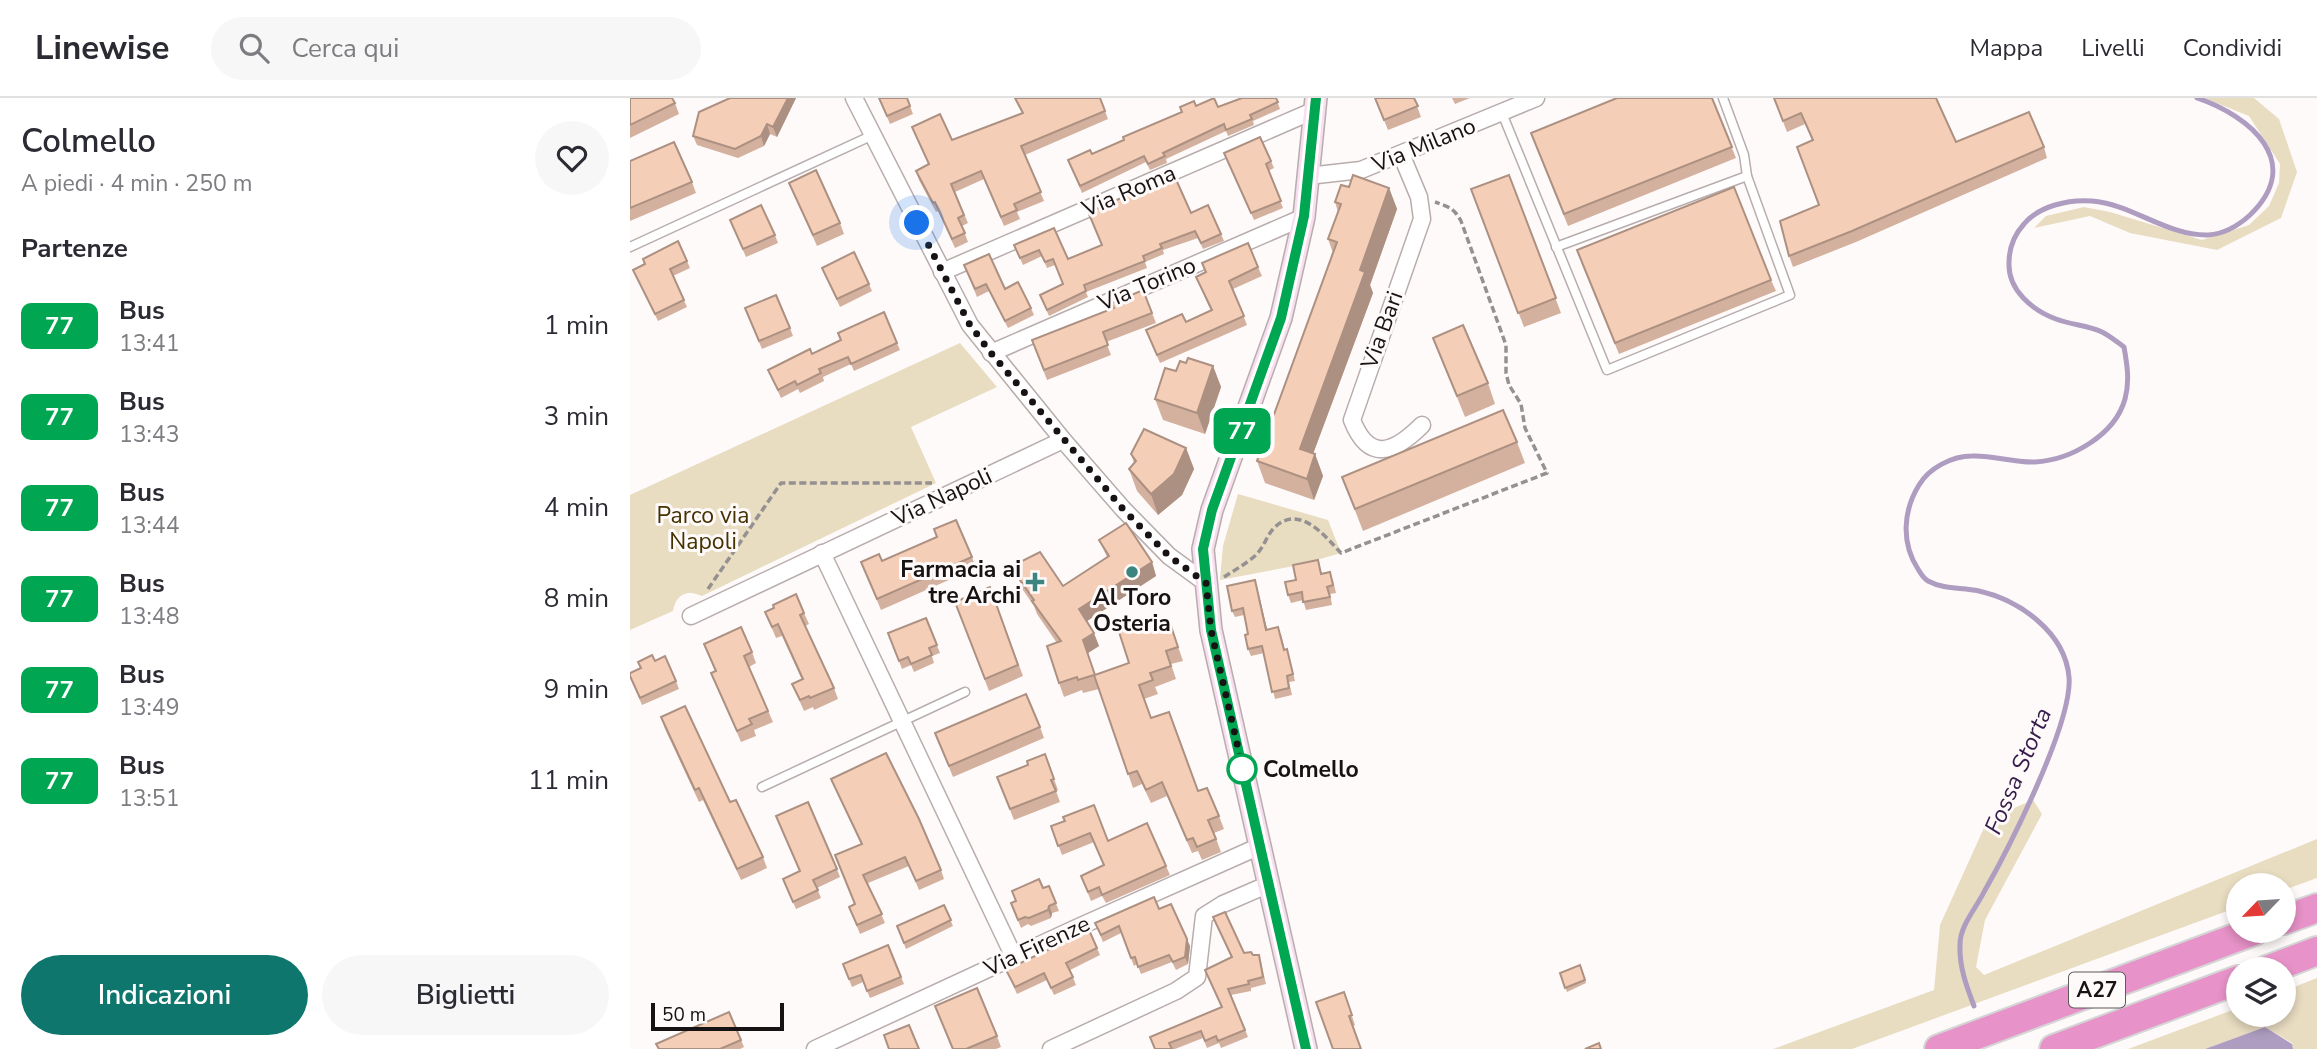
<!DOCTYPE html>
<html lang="it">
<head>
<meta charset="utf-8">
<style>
  :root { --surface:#fff; --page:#f7f7f7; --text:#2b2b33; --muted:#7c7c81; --line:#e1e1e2; --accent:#0f766e }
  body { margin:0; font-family:"Nunito Sans",sans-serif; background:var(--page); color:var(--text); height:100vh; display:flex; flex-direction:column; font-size:26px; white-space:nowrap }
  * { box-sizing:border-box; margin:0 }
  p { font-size:23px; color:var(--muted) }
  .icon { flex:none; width:38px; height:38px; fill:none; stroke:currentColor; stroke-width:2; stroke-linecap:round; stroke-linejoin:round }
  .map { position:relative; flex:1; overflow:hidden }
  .side { display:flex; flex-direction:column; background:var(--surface); width:630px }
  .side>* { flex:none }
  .badge { padding:0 14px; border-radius:10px; font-size:24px; line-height:46px }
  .needle { width:46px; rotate:245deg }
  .tools { position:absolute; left:1596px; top:775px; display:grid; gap:14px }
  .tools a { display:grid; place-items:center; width:70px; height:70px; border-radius:50%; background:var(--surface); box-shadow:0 4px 10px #0003; font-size:35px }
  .scale { position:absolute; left:21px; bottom:18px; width:133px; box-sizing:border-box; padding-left:7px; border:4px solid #171314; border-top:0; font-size:19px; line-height:24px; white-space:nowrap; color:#171314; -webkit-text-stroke:5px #fffafa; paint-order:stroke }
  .you { position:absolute; width:35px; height:35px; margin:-18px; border:5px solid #fff; border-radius:50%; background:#1a73e8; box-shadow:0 0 0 10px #1a73e833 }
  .map>.badge { position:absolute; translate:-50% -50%; box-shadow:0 0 0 4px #fff }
  h2 { padding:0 21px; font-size:26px; line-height:63px }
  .round { display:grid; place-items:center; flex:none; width:74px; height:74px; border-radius:37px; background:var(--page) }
  .summary { display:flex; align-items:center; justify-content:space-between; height:119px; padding:0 21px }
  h1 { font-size:33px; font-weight:600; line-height:52px }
  .primary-button { display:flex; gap:14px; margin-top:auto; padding:14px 21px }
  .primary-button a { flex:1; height:80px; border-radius:42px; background:var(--accent); color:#fff; font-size:28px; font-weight:600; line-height:80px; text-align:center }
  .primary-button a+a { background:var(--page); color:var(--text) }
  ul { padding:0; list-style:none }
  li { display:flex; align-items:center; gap:21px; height:91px; padding:0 21px }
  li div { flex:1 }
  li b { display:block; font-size:26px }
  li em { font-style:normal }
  li .badge { min-width:77px; font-weight:700; text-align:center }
  header { display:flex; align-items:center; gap:42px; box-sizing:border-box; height:98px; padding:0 35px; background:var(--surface); border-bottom:2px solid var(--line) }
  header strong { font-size:33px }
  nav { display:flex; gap:38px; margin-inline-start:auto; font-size:24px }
  .search { width:490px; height:63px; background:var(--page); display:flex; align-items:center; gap:18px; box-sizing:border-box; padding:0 24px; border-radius:38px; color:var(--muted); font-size:26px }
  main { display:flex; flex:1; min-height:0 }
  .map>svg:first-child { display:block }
</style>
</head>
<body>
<header>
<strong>Linewise</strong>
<div class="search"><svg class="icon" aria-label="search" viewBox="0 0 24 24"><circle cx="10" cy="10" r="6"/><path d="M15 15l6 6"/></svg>Cerca qui</div>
<nav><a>Mappa</a><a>Livelli</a><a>Condividi</a></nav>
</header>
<main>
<section class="side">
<div class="summary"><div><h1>Colmello</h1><p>A piedi · 4 min · 250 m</p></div><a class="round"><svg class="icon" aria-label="heart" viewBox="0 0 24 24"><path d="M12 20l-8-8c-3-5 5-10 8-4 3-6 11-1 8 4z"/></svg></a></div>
<h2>Partenze</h2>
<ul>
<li><span class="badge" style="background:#00a651;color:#fff">77</span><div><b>Bus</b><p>13:41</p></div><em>1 min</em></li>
<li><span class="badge" style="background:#00a651;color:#fff">77</span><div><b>Bus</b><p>13:43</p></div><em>3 min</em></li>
<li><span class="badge" style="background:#00a651;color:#fff">77</span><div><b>Bus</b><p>13:44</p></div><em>4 min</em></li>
<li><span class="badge" style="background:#00a651;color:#fff">77</span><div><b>Bus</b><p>13:48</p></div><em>8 min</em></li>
<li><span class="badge" style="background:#00a651;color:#fff">77</span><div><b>Bus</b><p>13:49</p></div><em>9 min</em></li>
<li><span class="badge" style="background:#00a651;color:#fff">77</span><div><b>Bus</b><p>13:51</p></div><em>11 min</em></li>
</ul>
<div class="primary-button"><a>Indicazioni</a><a>Biglietti</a></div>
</section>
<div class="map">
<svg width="1687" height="951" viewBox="0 0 1687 951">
  <rect width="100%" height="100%" fill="#fffafa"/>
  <g fill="#e8dcc1">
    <polygon points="1574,0 1624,0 1649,21 1667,74 1651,120 1587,152 1500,135 1460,118 1404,130 1416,118 1454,109 1480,114 1572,142 1619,127 1639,108 1649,85 1650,66 1619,18"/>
    <path d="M330,245L367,289L281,329L306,385L72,498C57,491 46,496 43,513L0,532V397Z"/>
    <polygon points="608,396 698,422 711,455 669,467 590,482 593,448"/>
    <polygon points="1403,702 1412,716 1355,822 1346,869 1354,877 1687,741 1687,780 1654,792 1654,788 1608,788 1608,809 1222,951 1143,951 1304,892 1310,827 1358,721"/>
    <polygon points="1687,880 1687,951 1663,951 1662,945 1635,929 1575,951 1498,951 1608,910 1608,917 1654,917 1654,893"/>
  </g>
  <polygon fill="#ae9dc0" points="1635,929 1662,946 1663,951 1575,951"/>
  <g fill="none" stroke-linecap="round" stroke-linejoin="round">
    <path stroke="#ae9dc0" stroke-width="5" d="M1344,908C1336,887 1329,868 1330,846C1330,828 1346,810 1354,794C1378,752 1443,624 1439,579C1435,534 1389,502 1349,493C1331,489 1315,492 1298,483C1293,480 1291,476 1288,471C1271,445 1273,413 1289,387C1299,370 1322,358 1342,358C1363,357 1384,365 1405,364C1441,362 1485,337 1495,301C1500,283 1497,266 1494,249C1487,244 1480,238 1472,234C1458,227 1441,227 1426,221C1402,212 1378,192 1379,165C1379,150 1384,137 1394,126C1409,108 1439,101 1462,103C1502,106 1537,138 1578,137C1594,136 1609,127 1620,117C1675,64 1620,18 1567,0"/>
    <defs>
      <g id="service">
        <polyline points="872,15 977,272 1160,197 1117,78 1114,57 1093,0"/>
        <polyline points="0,149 243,37"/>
        <polyline points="926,149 1117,78"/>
        <polyline points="132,689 335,594"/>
      </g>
      <g id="minor">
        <polyline points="224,0 340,227 433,342 493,411 539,458 576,485"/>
        <path d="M771,56L789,99L792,121L722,322C739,365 764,355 792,327"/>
        <polyline points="678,78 731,72 906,0"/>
        <polyline points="312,174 685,12"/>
        <polyline points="361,255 674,119"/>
        <polyline points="192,455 384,859"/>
        <polyline points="61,518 433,342"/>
        <polyline points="185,951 444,831 630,748"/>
        <polyline points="421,951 546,893 567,879 574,818 593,806 639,786"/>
      </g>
      <polyline id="secondary" points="676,951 581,532 573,451 582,412 651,220 674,119 686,0"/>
      <g id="motorway">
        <polyline points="1654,822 1687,810"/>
        <polyline points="1637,872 1687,853"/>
        <polyline points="1309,951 1624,833"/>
        <polyline points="1424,951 1608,882"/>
      </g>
    </defs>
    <use href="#service" stroke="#b8adad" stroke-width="11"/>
    <use href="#minor" stroke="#b8adad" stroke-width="19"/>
    <use href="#secondary" stroke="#b8adad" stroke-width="24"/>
    <use href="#motorway" stroke="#d5d5d5" stroke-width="32"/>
    <g stroke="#959091" stroke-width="3.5" stroke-dasharray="7 3.5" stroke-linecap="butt">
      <path d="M594,479C605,472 617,465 626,457C634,449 637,437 644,430C669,405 695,438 711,455L917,375L895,330L891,306L879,287L876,275V247L831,123C824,110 819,109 805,104"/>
      <polyline points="78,491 151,385 302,385"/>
    </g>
    <use href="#service" stroke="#fff" stroke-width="8"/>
    <use href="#minor" stroke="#fff" stroke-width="16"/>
    <use href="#secondary" stroke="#f8deee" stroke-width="21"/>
    <use href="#motorway" stroke="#e792c8" stroke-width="28"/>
  </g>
  <g fill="#d3b19e">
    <polygon points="0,0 45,5 49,16 0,40"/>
    <polygon points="100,0 166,0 147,39 140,36 134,48 108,60 67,47 63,38"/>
    <polygon points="249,0 277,0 283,16 260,26"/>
    <polygon points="384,0 470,0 478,21 395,57 414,103 387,114 390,121 374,128 354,81 325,94 338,125 332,128 338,144 325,150 308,113 306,114 289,82 286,73 299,66 282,29 322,42 392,15"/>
    <polygon points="646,0 650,11 623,23 624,27 598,38 596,33 536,61 537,65 520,72 516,64 452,95 438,62 462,56 566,8 588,9"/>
    <polygon points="745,0 784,0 791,19 758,32"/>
    <polygon points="822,0 840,0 825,6"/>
    <polygon points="1082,0 1106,60 938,128 901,35"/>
    <polygon points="1144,0 1326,44 1414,49 1417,60 1226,144 1163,169 1159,158 1189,107 1182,42 1175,26 1157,34"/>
    <polygon points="597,62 641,63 644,70 638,73 653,110 624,122"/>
    <polygon points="0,63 62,84 66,95 0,123"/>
    <polygon points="879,77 931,215 894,229 841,91"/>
    <polygon points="159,85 210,125 214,136 187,148"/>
    <polygon points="719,89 759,90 767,111 740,187 743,195 683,356 685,356 693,378 684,402 635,385 627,363 703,155 698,141 708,114 705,104"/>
    <polygon points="561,115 591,136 594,143 573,151 568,140 533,152 534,156 515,164 517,170 456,194 458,199 419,218 410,197 433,186 425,167 417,170 412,158 393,167 384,147 424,130 438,161"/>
    <polygon points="100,122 145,137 148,145 116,159"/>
    <polygon points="13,161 57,163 60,170 43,178 57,209 28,223 3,172 14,166"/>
    <polygon points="951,164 1141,182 1146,193 989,256"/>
    <polygon points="334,167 375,191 401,210 404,217 378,230 359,193 347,199"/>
    <polygon points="628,169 632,178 603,191 617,227 530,265 516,232 556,224 581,213 566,179"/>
    <polygon points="192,170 239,186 242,193 210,209"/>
    <polygon points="513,192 526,225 476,244 481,257 417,282 402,242 484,210"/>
    <polygon points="118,218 160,230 163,238 132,251"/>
    <polygon points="803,240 858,285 865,306 835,319"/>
    <polygon points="267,245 270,252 224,273 221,266 193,279 194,283 170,295 168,291 151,300 138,272 182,256"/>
    <polygon points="556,265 583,268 591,289 575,336 533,322 525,301 546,273"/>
    <polygon points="887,344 895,365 733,433 712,379"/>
    <polygon points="556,350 564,371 552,397 528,417 507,393 499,371 504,365 501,356"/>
    <polygon points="469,442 522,464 526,478 457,523 469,548 458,555 465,577 499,565 525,530 540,525 553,563 541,566 546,581 525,589 528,596 514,601 521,620 568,693 589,718 594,731 584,735 591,754 572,762 568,753 562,755 537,698 521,705 512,686 503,690 469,591 453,595 452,592 434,599 429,585 427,545 407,516 404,508 393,492 388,479 433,488 477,459"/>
    <polygon points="342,459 346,470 251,512 231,464"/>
    <polygon points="688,462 692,476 703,482 706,495 700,496 702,507 676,512 673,502 661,505 658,497 666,482"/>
    <polygon points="360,489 393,578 359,593 325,504"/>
    <polygon points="627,489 637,532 651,536 655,552 659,558 665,583 659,584 662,597 645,601 634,555 621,558 618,551 618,536 614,517 605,519 602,513"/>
    <polygon points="135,514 174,515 179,526 175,528 204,590 208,601 184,612 183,609 174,613 162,586 172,582 152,538 146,540"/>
    <polygon points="296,520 310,555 302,558 304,565 284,574 281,567 272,571 258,535"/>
    <polygon points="74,546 122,554 126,565 119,569 143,624 124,632 126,638 111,644 86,586 81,575 85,573"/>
    <polygon points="25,563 46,583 49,591 12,607 0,579 11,570 8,564"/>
    <polygon points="31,619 133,759 137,770 111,782 73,702 69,704 35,631"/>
    <polygon points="410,629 414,640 323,679 305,635"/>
    <polygon points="415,656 428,692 426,693 430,704 384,722 367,679 398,667"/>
    <polygon points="201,681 311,772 314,781 289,792 279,768 238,785 255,825 230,836 219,809 225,806 205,757 231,746"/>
    <polygon points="435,723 536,768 540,777 476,805 472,798 461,803 451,778 474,768 464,744 432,757 421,728"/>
    <polygon points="207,771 210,779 187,790 191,800 166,811 153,781"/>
    <polygon points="419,788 429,813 422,815 421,820 401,828 398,826 391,830 381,805"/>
    <polygon points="314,807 323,828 276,851 267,828"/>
    <polygon points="529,811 560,848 558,866 546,872 542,864 511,876 507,866 504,868 491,835 473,844 465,825"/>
    <polygon points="583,819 614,855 623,857 631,864 636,886 621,890 621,893 601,897 618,939 591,950 589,945 577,950 573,940 545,951 524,951 592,910 575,872 601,859"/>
    <polygon points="258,847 274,886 240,900 233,884 222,889 213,866"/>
    <polygon points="467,850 470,857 440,872 446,887 424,897 417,882 387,896 376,872"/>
    <polygon points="950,867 956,885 937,894 930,875"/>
    <polygon points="714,894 725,927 723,928 703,951"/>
    <polygon points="305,908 367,938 371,949 366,951 322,951"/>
    <polygon points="111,942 114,949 110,951 28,951"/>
  </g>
  <g fill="#ac9081">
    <polygon points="158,0 166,0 147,39 143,29"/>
    <polygon points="137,26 140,36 134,48 131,38"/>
    <polygon points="759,90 767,111 740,187 743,195 677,372 670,351 730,172"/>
    <polygon points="583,268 591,289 575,336 567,315"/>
    <polygon points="556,350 564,371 552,397 528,417 521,396"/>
    <polygon points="685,356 693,378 684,402 677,381"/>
    <polygon points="522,464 526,478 454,525 449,511"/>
    <polygon points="625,482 627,489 639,539 636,532"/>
    <polygon points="464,535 469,548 458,555 453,542"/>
    <polygon points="419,808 422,815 421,820 418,812"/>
    <polygon points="557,841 560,848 558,866 555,859"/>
  </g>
  <g fill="#f5ceb8" stroke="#ac9081" stroke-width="2">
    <polygon points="0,0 42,0 45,5 0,27"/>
    <polygon points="100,0 158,0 143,29 137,26 131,38 105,51 63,38 69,14"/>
    <polygon points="249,0 277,0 280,8 257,18"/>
    <polygon points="385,0 470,0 475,13 391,48 411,94 384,106 387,112 371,119 351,73 321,86 334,117 328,120 335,135 322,141 305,104 303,105 286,73 299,66 282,29 310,16 322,42 393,15"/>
    <polygon points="584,0 588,9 612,0 646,0 648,4 620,17 622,21 596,32 594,26 533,55 535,58 518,66 514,58 450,88 438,62 460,52 462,56 494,42 493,39 552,14 550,9 564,3 566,8"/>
    <polygon points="745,0 784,0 788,8 754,22"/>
    <polygon points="987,0 1082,0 1102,49 934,116 901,35"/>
    <polygon points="1144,0 1306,0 1326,44 1399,14 1414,49 1222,133 1159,158 1150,123 1189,107 1167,49 1183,42 1171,15 1153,23"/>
    <polygon points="630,39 641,63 636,66 651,103 621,115 594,55"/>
    <polygon points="44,44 62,84 0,110 0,63"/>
    <polygon points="186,72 210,125 183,137 159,85"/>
    <polygon points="544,77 561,115 578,107 591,136 571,145 565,133 530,146 532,150 513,158 515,163 454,187 456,193 417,212 410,197 433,186 423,161 415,164 409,152 390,160 384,147 424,130 438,161 472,147 459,116 461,113"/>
    <polygon points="723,77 759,90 730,172 735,174 670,351 685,356 677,381 627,363 707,144 698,141 711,106 705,104 711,87 719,89"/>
    <polygon points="879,77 926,200 888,215 841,91"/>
    <polygon points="1104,89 1141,182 985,245 947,152"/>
    <polygon points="131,107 145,137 113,151 100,122"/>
    <polygon points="48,143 57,163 40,171 54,202 25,216 3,172 15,166 13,161"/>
    <polygon points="618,145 628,169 599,183 614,218 527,257 516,232 552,216 556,224 582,212 566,179 576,174 572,165"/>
    <polygon points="224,154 239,186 207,201 192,170"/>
    <polygon points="359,156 375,191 388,184 401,210 375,223 356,186 345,191 334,167"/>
    <polygon points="513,192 522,215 473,234 478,247 414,272 402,242 484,210 482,205"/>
    <polygon points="146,197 160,230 129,243 115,210"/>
    <polygon points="254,214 267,245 221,266 218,259 189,271 191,275 167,287 165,283 148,292 138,272 180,251 182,256 211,242 208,235"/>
    <polygon points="833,227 858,285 827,298 803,240"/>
    <polygon points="558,260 583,268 567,315 525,301 535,270 546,273 550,263 556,265"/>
    <polygon points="873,312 887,344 725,411 712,379"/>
    <polygon points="514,331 556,350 544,376 521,396 499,371 506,363 501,356"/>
    <polygon points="326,422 342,459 247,501 231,464 249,456 252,463 307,439 304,431"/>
    <polygon points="496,425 522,464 449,511 464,535 453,542 465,577 499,565 489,534 522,523 525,530 540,525 548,549 536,553 541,568 520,575 523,582 509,587 521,620 539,614 568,693 577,690 589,718 578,722 586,741 567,749 563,740 557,742 532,684 516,692 507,673 498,676 464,577 448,582 447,579 429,585 417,548 431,543 402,503 404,502 388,479 390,478 386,466 410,454 433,488 479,458 469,442"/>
    <polygon points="688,462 691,476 700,474 703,487 697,489 700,499 673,504 672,494 658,497 655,484 666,482 663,467"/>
    <polygon points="625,482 636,532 648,529 654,552 657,551 663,576 657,578 659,590 642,594 632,548 618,551 615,537 618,536 613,510 602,513 597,488"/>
    <polygon points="360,489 388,567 355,581 325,504"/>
    <polygon points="166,496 174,515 170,517 204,590 180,600 179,598 170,602 162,586 173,581 148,526 142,529 135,514 144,510 143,507"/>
    <polygon points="296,520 307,547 299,550 302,557 281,566 278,559 269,563 258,535"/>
    <polygon points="111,529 122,554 114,558 138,613 119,621 122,626 107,633 81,575 86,573 74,546"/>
    <polygon points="22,557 25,563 35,558 46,583 10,600 0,578 0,575 11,570 8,564"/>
    <polygon points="396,596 410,629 319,668 305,635"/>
    <polygon points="55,608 100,704 106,702 133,759 107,771 69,690 65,692 31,619"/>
    <polygon points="256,655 289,721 311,772 286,783 275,759 233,777 252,816 227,827 219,809 225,806 205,757 232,746 201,681"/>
    <polygon points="415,656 424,681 421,682 426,693 380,711 367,679 398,667 397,663"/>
    <polygon points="178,704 207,771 183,782 188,792 163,804 153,781 170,773 146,718"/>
    <polygon points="464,707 478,743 517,725 536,768 472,797 469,789 458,794 451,778 474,767 460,735 428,748 421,728 435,723 433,719"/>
    <polygon points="409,781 413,790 419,788 426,805 419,808 418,812 399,820 395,819 388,822 381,805 386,803 382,793"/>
    <polygon points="524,799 529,811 541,806 557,841 555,859 543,864 539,857 508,869 505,859 501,860 489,828 471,837 465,825"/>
    <polygon points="314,807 321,822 274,845 267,828"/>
    <polygon points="595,814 614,855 621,854 623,857 629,857 633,879 618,883 619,886 598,891 615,932 588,943 586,938 575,943 571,933 539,945 542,951 525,951 520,939 592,909 575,872 602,859 583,819"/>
    <polygon points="459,832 467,850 436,865 443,879 421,890 414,875 385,889 376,872"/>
    <polygon points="258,847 271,879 237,893 231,877 219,881 213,866"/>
    <polygon points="950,867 955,882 935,890 930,875"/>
    <polygon points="347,890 367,938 336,951 323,951 305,908"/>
    <polygon points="714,894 722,917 719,918 731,951 703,951 686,904"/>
    <polygon points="99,914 111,942 90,951 29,951 26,946"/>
    <polygon points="279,927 289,951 259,951 254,937"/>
    <polygon points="969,945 971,951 955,951"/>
  </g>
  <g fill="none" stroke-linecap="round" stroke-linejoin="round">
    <defs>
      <polyline id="line" points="676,951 581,532 573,451 582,412 651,220 674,118 686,0"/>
    </defs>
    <use href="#line" stroke="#fff" stroke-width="16"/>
    <use href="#line" stroke="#00a651" stroke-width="10"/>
    <polyline stroke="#171314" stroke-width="7" stroke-dasharray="0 12.6" points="287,125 340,227 361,255 493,411 539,458 576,485 581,532 614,676 612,671"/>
  </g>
  <g fill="#3c8480" stroke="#fffafa" stroke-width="2.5">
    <circle cx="502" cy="474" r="7"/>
    <path d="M401.5 473.5h7v7h7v7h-7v7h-7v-7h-7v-7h7z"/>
  </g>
  <circle fill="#fff" stroke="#00a651" stroke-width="3.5" cx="612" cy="671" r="14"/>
  <g text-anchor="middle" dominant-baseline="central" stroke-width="6" stroke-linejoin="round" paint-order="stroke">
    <rect fill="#fffafa" stroke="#5d5859" stroke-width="2" x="1439" y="874.5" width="56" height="35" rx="5"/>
    <g font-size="21" font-weight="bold" fill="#171314">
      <text x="1467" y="892">A27</text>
    </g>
    <g font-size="23" fill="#171314" stroke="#fffafa">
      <text transform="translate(794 47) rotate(-22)">Via Milano</text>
      <text transform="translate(499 93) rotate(-23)">Via Roma</text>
      <text transform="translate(517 186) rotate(-23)">Via Torino</text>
      <text transform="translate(752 232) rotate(-70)">Via Bari</text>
      <text transform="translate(312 399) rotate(-25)">Via Napoli</text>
      <text transform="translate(407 848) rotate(-25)">Via Firenze</text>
    </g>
    <g font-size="23" fill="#443201" stroke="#fffafa">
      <text x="73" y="417">Parco via<tspan x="73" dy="26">Napoli</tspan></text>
    </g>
    <g font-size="23" font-weight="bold" fill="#171314" stroke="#fffafa" text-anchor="end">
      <text x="391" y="471">Farmacia ai<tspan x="391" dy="26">tre Archi</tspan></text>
      <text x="502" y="499" text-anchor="middle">Al Toro<tspan x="502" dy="26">Osteria</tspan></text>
    </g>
    <g font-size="23" font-weight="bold" fill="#171314" stroke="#fffafa" text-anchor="start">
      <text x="633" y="671">Colmello</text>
    </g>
    <g font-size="24" font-style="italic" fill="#361d4b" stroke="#fffafa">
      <text transform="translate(1388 673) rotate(-67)">Fossa Storta</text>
    </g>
  </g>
</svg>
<div class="tools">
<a><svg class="needle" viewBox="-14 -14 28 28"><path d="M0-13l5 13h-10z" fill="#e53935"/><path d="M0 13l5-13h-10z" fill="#7c7c81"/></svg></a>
<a><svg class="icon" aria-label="layers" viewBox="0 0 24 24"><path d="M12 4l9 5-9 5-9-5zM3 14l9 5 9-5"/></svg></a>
</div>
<div class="scale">50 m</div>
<div class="you" style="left:287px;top:125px"></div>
<b class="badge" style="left:612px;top:333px;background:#00a651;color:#fff">77</b>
</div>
</main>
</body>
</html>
